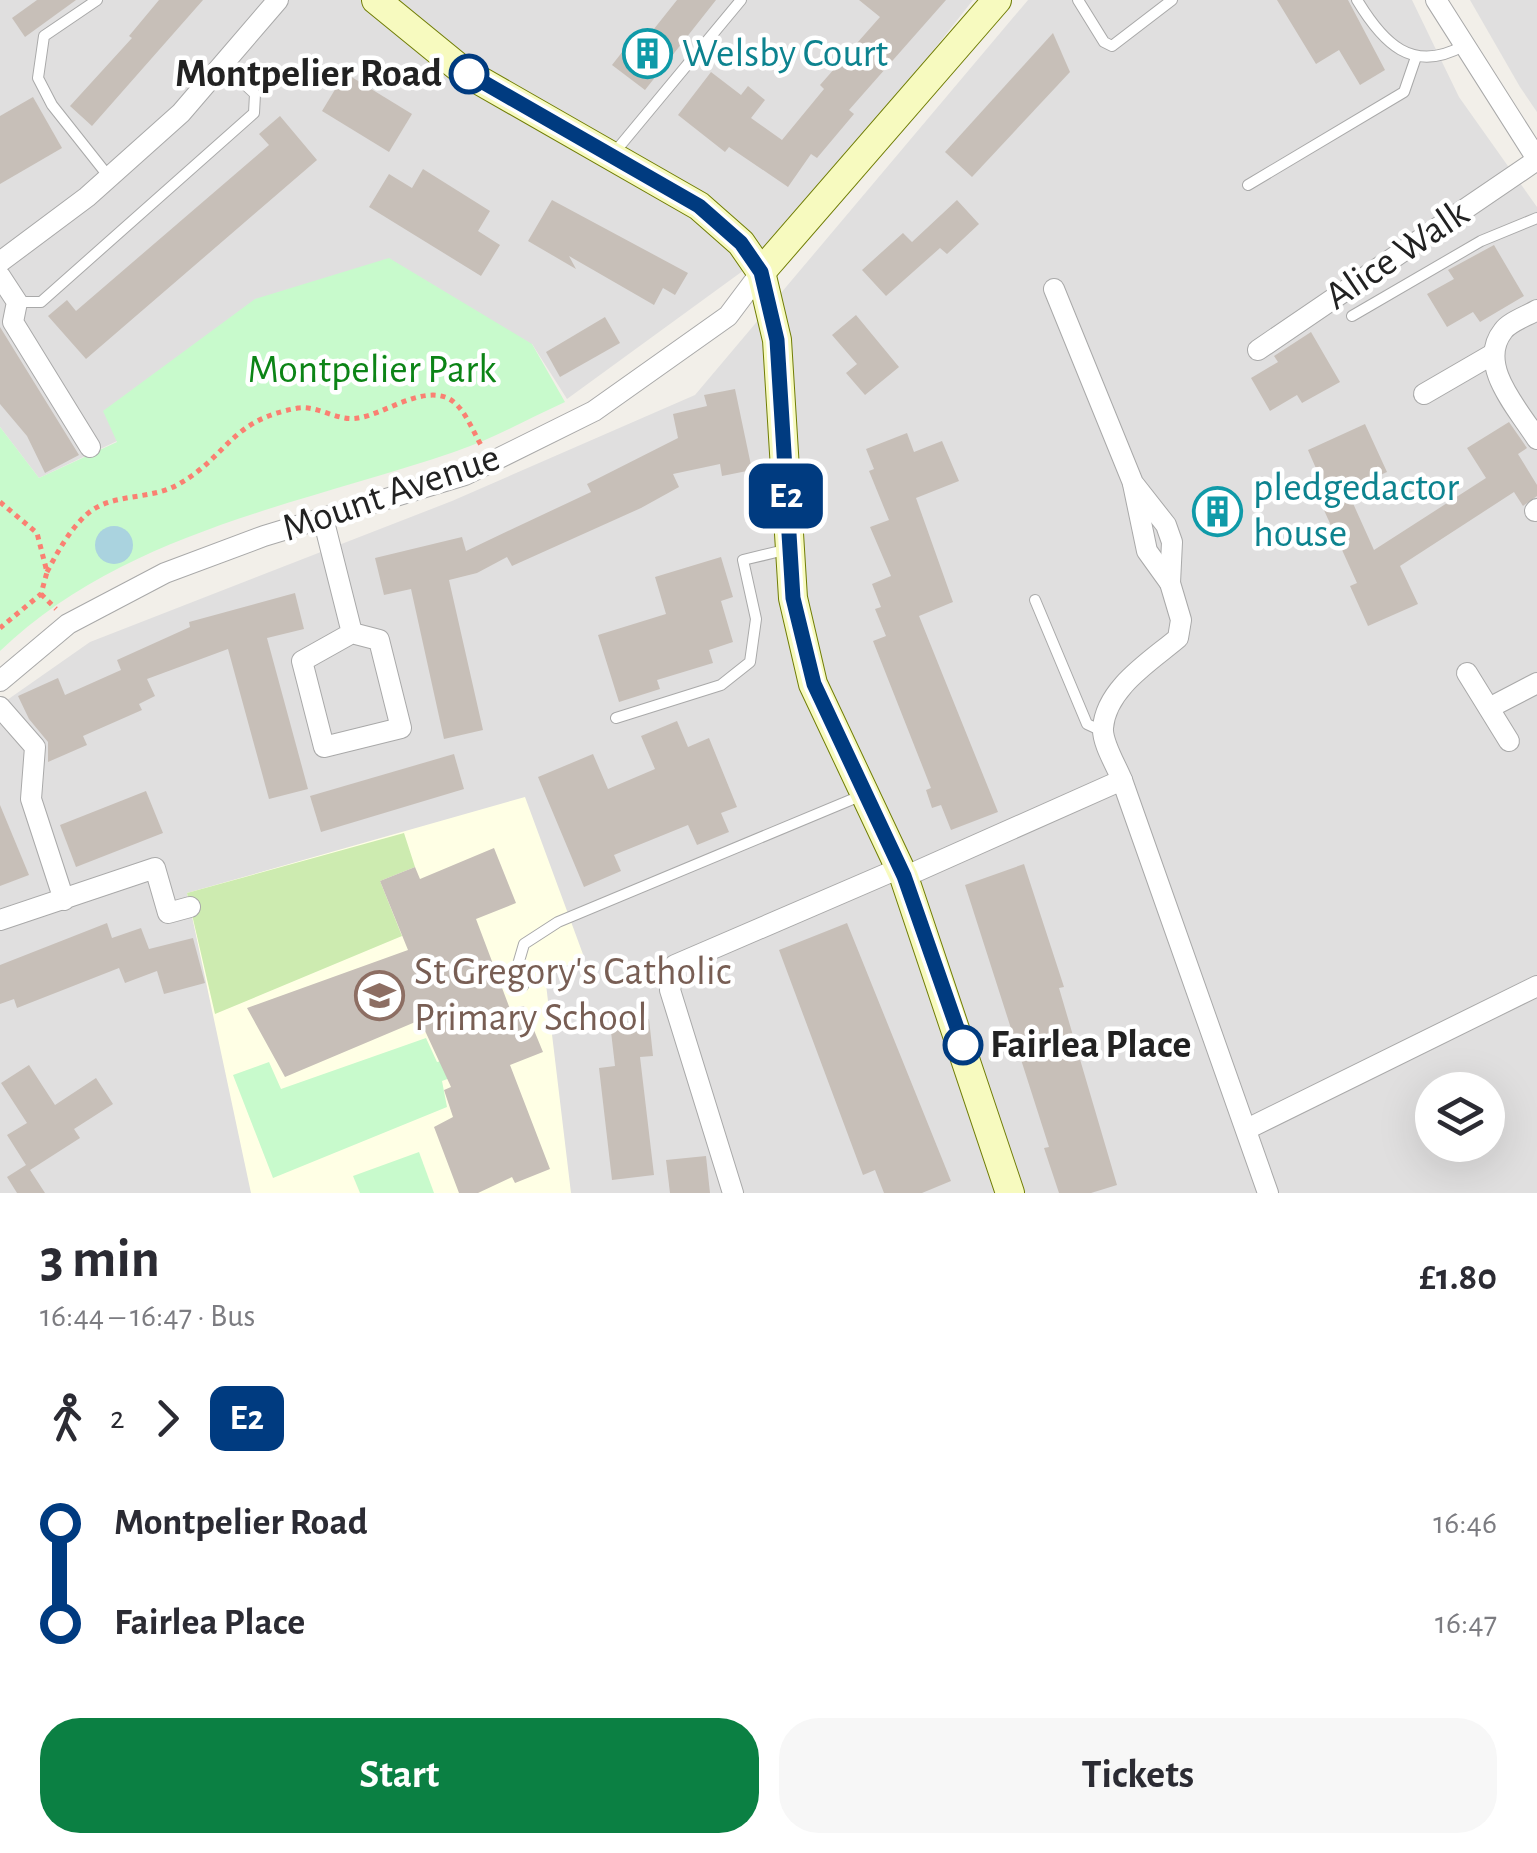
<!DOCTYPE html>
<html lang="en">
<head>
<meta charset="utf-8">
<style>
  :root { --surface:#fff; --page:#f7f7f7; --text:#2b2b33; --muted:#7c7c81; --accent:#0b8043 }
  body { margin:0; font-family:"Alegreya Sans",sans-serif; background:var(--page); color:var(--text); height:100vh; display:flex; flex-direction:column; font-size:38px; white-space:nowrap }
  * { box-sizing:border-box; margin:0 }
  p { font-size:32px; color:var(--muted) }
  .icon { flex:none; width:55px; height:55px; fill:none; stroke:currentColor; stroke-width:2; stroke-linecap:round; stroke-linejoin:round }
  .map { position:relative; height:1193px; overflow:hidden }
  .sheet { display:flex; flex-direction:column; background:var(--surface); flex:1 }
  .sheet>* { flex:none }
  .badge { padding:0 20px; border-radius:15px; font-size:35px; line-height:65px }
  .controls { position:absolute; left:1415px; top:1072px; display:grid; gap:20px }
  .controls a { display:grid; place-items:center; width:90px; height:90px; border-radius:50%; background:var(--surface); box-shadow:0 10px 40px #0002; font-size:50px }
  .map>.badge { position:absolute; translate:-50% -50%; box-shadow:0 0 0 5px #fff }
  .legs { display:flex; align-items:center; gap:15px; height:110px; padding:0 40px; font-size:32px }
  .legs p { margin-inline-start:auto }
  .headline { display:flex; align-items:center; justify-content:space-between; height:170px; padding:0 40px }
  h1 { font-size:55px; font-weight:700; line-height:75px }
  .action { display:flex; gap:20px; margin-top:auto; padding:20px 40px }
  .action a { flex:1; height:115px; border-radius:40px; background:var(--accent); color:#fff; font-size:40px; font-weight:700; line-height:115px; text-align:center }
  .action a+a { background:var(--page); color:var(--text) }
  ul { padding:0 40px; list-style:none }
  li { display:flex; align-items:center; gap:35px; height:100px; font-size:38px }
  li i { display:grid; place-items:center; width:15px; height:100%; margin:0 12px; background:currentColor }
  li i::after { content:''; width:25px; height:25px; margin:-12px; border:8px solid; border-radius:50%; background:var(--surface) }
  li p { margin-inline-start:auto }
  li:first-child i { background:linear-gradient(#0000 50%,currentColor 0) }
  li:last-child i { background:linear-gradient(currentColor 50%,#0000 0) }
  .map>svg:first-child { display:block }
</style>
</head>
<body>
<div class="map">
<svg width="1537" height="1193" viewBox="0 0 1537 1193">
  <rect width="100%" height="100%" fill="#f2efe9"/>
  <g fill="#e0dfdf" fill-rule="evenodd">
    <polygon points="0,0 973,0 781,243 567,399 532,344 117,441 39,478 0,427"/>
    <path d="M1028,0H1412L1459,97L1537,207V1193H0V705L90,642L452,501L695,395ZM1432,1090H1488V1145H1432Z"/>
    <polygon points="1470,0 1537,0 1537,112 1520,87"/>
  </g>
  <polygon fill="#ffffe5" points="525,797 584,957 545,976 571,1193 251,1193 187,893"/>
  <polygon fill="#cdebb0" points="404,833 415,867 380,881 402,936 215,1014 187,893"/>
  <g fill="#c8facc">
    <path d="M389,258L532,344L565,402C528,419 492,439 454,452C298,505 123,533 0,651V427L39,478L117,442L103,411L255,299Z"/>
    <polygon points="426,1038 437,1062 459,1057 466,1072 442,1081 447,1107 273,1178 233,1075 269,1062 281,1089"/>
    <polygon points="419,1152 434,1193 360,1193 353,1176"/>
  </g>
  <circle fill="#aad3df" cx="114" cy="545" r="19"/>
  <g fill="#c7bfb8">
    <polygon points="37,0 76,0 25,37 12,18"/>
    <polygon points="159,0 203,0 92,126 70,106 132,38 129,36"/>
    <polygon points="677,0 716,0 645,90 612,65 634,37 642,44"/>
    <polygon points="859,0 946,0 849,110 854,114 817,158 811,154 788,187 729,147 725,152 678,115 711,72 741,95 748,86 765,100 751,118 782,140 824,89 820,85 880,17"/>
    <polygon points="1277,0 1348,0 1385,70 1360,85 1339,50 1316,64"/>
    <polygon points="1053,33 1070,72 972,177 945,152"/>
    <polygon points="345,73 412,114 389,152 322,111"/>
    <polygon points="33,97 62,148 0,184 0,116"/>
    <polygon points="280,116 317,160 86,359 48,316 67,300 76,311 269,145 259,134"/>
    <polygon points="423,169 490,211 478,231 500,245 481,276 369,207 389,174 412,188"/>
    <polygon points="552,200 688,273 675,295 663,288 654,305 569,256 576,269 528,241"/>
    <polygon points="957,200 979,224 947,254 940,248 886,296 862,270 903,233 912,242"/>
    <polygon points="1494,245 1524,296 1480,322 1473,312 1447,327 1427,294 1454,279 1448,270"/>
    <polygon points="856,315 899,367 865,395 846,373 857,364 832,335"/>
    <polygon points="605,317 620,343 560,377 546,352"/>
    <polygon points="0,327 79,455 45,473 27,436 0,404"/>
    <polygon points="1311,332 1340,382 1302,403 1297,395 1270,411 1251,378 1278,362 1274,356"/>
    <polygon points="735,389 752,470 722,476 720,464 673,474 679,487 641,508 512,566 507,557 477,573 449,580 483,730 444,739 411,589 384,595 375,558 462,537 466,551 525,523 591,492 587,484 678,438 673,414 707,406 704,395"/>
    <polygon points="1509,422 1527,448 1518,454 1537,485 1537,496 1523,506 1514,492 1400,566 1418,604 1368,626 1350,586 1357,583 1309,477 1318,473 1308,450 1365,424 1387,472 1347,490 1374,550 1486,478 1467,448"/>
    <polygon points="907,433 914,452 942,441 959,481 916,498 953,602 919,616 998,812 951,830 941,805 932,808 926,790 931,788 873,641 886,636 875,609 881,607 872,584 891,576 870,527 889,520 869,471 874,469 866,449"/>
    <polygon points="1226,489 1241,520 1210,534 1195,503"/>
    <polygon points="721,557 733,597 721,601 733,642 709,650 713,663 657,680 660,689 619,702 598,635 666,614 655,577"/>
    <polygon points="295,593 304,629 267,638 308,789 269,799 228,649 147,679 155,696 139,704 142,710 83,736 87,745 48,762 48,742 29,719 18,696 58,678 65,695 121,670 117,660 190,627 189,622"/>
    <polygon points="677,721 688,747 709,738 737,807 721,813 729,832 697,845 688,825 614,855 621,871 584,887 538,777 593,754 608,789 655,769 641,736"/>
    <polygon points="454,754 464,789 321,832 310,796"/>
    <polygon points="146,791 163,833 76,867 60,825"/>
    <polygon points="0,805 29,875 0,886"/>
    <polygon points="494,848 516,903 476,919 510,1009 524,1006 543,1052 510,1065 550,1169 515,1183 512,1177 478,1193 459,1193 434,1127 453,1117 444,1090 451,1087 420,1020 285,1077 247,1008 408,950 380,881 415,867 420,879"/>
    <polygon points="1024,864 1064,987 1059,988 1117,1185 1091,1193 1059,1193 1044,1148 1049,1147 965,885"/>
    <polygon points="107,923 112,938 141,928 149,949 193,938 205,983 164,994 157,971 125,983 119,968 17,1008 14,999 0,1004 0,965"/>
    <polygon points="847,923 951,1181 922,1193 884,1193 875,1170 863,1175 779,950"/>
    <polygon points="649,1019 653,1056 640,1057 654,1175 612,1180 599,1068 615,1066 610,1023"/>
    <polygon points="29,1065 55,1105 96,1078 113,1104 74,1129 80,1138 30,1170 45,1193 17,1193 7,1177 26,1165 7,1135 27,1123 1,1083"/>
    <polygon points="706,1156 710,1193 670,1193 666,1160"/>
  </g>
  <g fill="none" stroke-linecap="round" stroke-linejoin="round">
    <defs>
      <g id="lane">
        <polyline points="97,0 44,36 38,78 52,105 109,177"/>
        <polyline points="1078,0 1104,42 1112,46 1172,0"/>
        <path d="M1357,0C1383,43 1412,74 1463,46"/>
        <polyline points="614,153 741,0"/>
        <polyline points="1248,185 1404,92 1416,57"/>
        <polyline points="17,302 41,302 254,113 255,94 222,63"/>
        <polyline points="1352,316 1481,241 1537,218"/>
        <polyline points="1035,600 1087,724 1102,731"/>
        <polyline points="616,718 721,685 750,662 756,619 743,560 789,549"/>
        <polyline points="523,986 517,968 524,944 558,922 865,794"/>
      </g>
      <g id="street">
        <polyline points="1436,0 1537,159"/>
        <polyline points="0,262 87,197 181,113 278,0"/>
        <polyline points="0,276 17,302 13,322 90,447"/>
        <path d="M1054,289L1133,483L1166,525L1172,542L1170,583L1181,620L1178,638C1151,661 1106,688 1103,728C1102,743 1116,765 1122,780"/>
        <path d="M1537,310C1527,316 1509,322 1503,331C1476,365 1519,410 1537,439"/>
        <polyline points="1258,350 1537,160"/>
        <polyline points="1424,394 1493,354"/>
        <polyline points="1133,484 1147,551 1170,583"/>
        <polyline points="1535,511 1537,509"/>
        <polyline points="323,518 352,633 302,661 324,747 401,728 379,640 352,633"/>
        <polyline points="1467,673 1509,741"/>
        <polyline points="0,681 68,624 165,573 264,536 465,475 594,411 728,316 761,272"/>
        <polyline points="0,707 35,747 31,799 64,900"/>
        <polyline points="1489,708 1537,683"/>
        <polyline points="904,877 1122,780 1268,1193"/>
        <polyline points="0,920 155,868 168,913 190,907"/>
        <polyline points="1247,1129 1537,986"/>
        <polyline points="733,1193 670,990 675,965 900,868"/>
      </g>
      <g id="secondary">
        <polyline points="376,0 463,71 699,206 741,243 761,272 777,340 793,598 813,684 904,877 1010,1193"/>
        <polyline points="761,272 997,0"/>
      </g>
    </defs>
    <use href="#lane" stroke="#a9a9a9" stroke-width="12"/>
    <use href="#street" stroke="#a9a9a9" stroke-width="22"/>
    <use href="#secondary" stroke="#707d05" stroke-width="30"/>
    <g stroke="#fa8072" stroke-width="5" stroke-dasharray="5 5" stroke-linecap="butt">
      <polyline points="0,502 37,533 47,572 41,594 0,628"/>
      <path d="M47,572C58,551 69,531 86,515C111,492 150,501 179,484C229,455 230,420 298,408C317,405 339,422 358,418C384,414 418,388 445,397C463,403 472,430 481,445"/>
      <polyline points="41,594 56,609"/>
    </g>
    <use href="#lane" stroke="#fff" stroke-width="10"/>
    <use href="#street" stroke="#fff" stroke-width="20"/>
    <use href="#secondary" stroke="#f7fabf" stroke-width="28"/>
  </g>
  <g fill="none" stroke-linecap="round" stroke-linejoin="round">
    <defs>
      <polyline id="line-1" points="469,74 699,206 741,243 761,272 777,340 793,598 814,684 904,876 963,1045"/>
    </defs>
    <use href="#line-1" stroke="#fff" stroke-width="22"/>
    <use href="#line-1" stroke="#003b80" stroke-width="15"/>
  </g>
  <defs>
    <symbol id="building-ring" viewBox="-11 -11 22 22"><circle r="9.5" fill="#fff" stroke="#0f9aa8" stroke-width="1.5"/><path d="M-4-6H4V6H1V3H-1V6H-4ZM-2.5-4.3h1.7v1.8h-1.7ZM.8-4.3h1.7v1.8H.8ZM-2.5-1h1.7V.8h-1.7ZM.8-1h1.7V.8H.8Z" fill="#0f9aa8"/></symbol>
    <symbol id="school-ring" viewBox="-11 -11 22 22"><circle r="9.5" fill="#fff" stroke="#8d6e63" stroke-width="1.5"/><path d="M0-5L7-2L0 1L-7-2ZM-4 1L0 2.5L4 1V4Q0 6-4 4Z" fill="#8d6e63"/></symbol>
  </defs>
  <g fill-rule="evenodd">
    <use href="#building-ring" x="620" y="26" width="55" height="55"/>
    <use href="#building-ring" x="1190" y="484" width="55" height="55"/>
    <use href="#school-ring" x="352" y="968" width="55" height="55"/>
  </g>
  <g fill="#fff" stroke="#003b80" stroke-width="5">
    <circle cx="469" cy="74" r="18"/>
    <circle cx="963" cy="1045" r="18"/>
  </g>
  <g text-anchor="middle" dominant-baseline="central" stroke-width="9" stroke-linejoin="round" paint-order="stroke">
    <g font-size="40" fill="#0d838f" stroke="#fff" text-anchor="start">
      <text x="682" y="54">Welsby Court</text>
      <text x="1253" y="488">pledgedactor<tspan x="1253" dy="46">house</tspan></text>
    </g>
    <g font-size="40" font-weight="bold" fill="#222" stroke="#fff" text-anchor="end">
      <text x="442" y="74">Montpelier Road</text>
      <text x="990" y="1045" text-anchor="start">Fairlea Place</text>
    </g>
    <g font-size="40" fill="#222" stroke="#fff">
      <text transform="translate(1397 255) rotate(-34)">Alice Walk</text>
      <text transform="translate(391 493) rotate(-19)">Mount Avenue</text>
    </g>
    <g font-size="40" fill="#0c8416" stroke="#fff">
      <text x="372" y="370">Montpelier Park</text>
    </g>
    <g font-size="40" fill="#785e54" stroke="#fff" text-anchor="start">
      <text x="414" y="972">St Gregory's Catholic<tspan x="414" dy="46">Primary School</tspan></text>
    </g>
  </g>
</svg>
<div class="controls">
<a><svg class="icon" aria-label="layers" viewBox="0 0 24 24"><path d="M12 4l9 5-9 5-9-5zM3 14l9 5 9-5"/></svg></a>
</div>
<b class="badge" style="left:786px;top:496px;background:#003b80;color:#fff">E2</b>
</div>
<section class="sheet">
<div class="headline"><div><h1>3 min</h1><p>16:44 – 16:47 · Bus</p></div><b>£1.80</b></div>
<div class="legs"><svg class="icon" aria-label="walk" viewBox="0 0 24 24"><circle cx="13" cy="4" r="2"/><path d="M13 8l-2 6 4 7M11 14l-3 7M7 12l3-4h3l4 4"/></svg>2<svg class="icon" aria-label="forward" viewBox="0 0 24 24"><path d="M9 5l7 7-7 7"/></svg><b class="badge" style="background:#003b80;color:#fff">E2</b></div>
<ul>
<li><i style="color:#003b80"></i><b>Montpelier Road</b><p>16:46</p></li>
<li><i style="color:#003b80"></i><b>Fairlea Place</b><p>16:47</p></li>
</ul>
<div class="action"><a>Start</a><a>Tickets</a></div>
</section>
</body>
</html>
